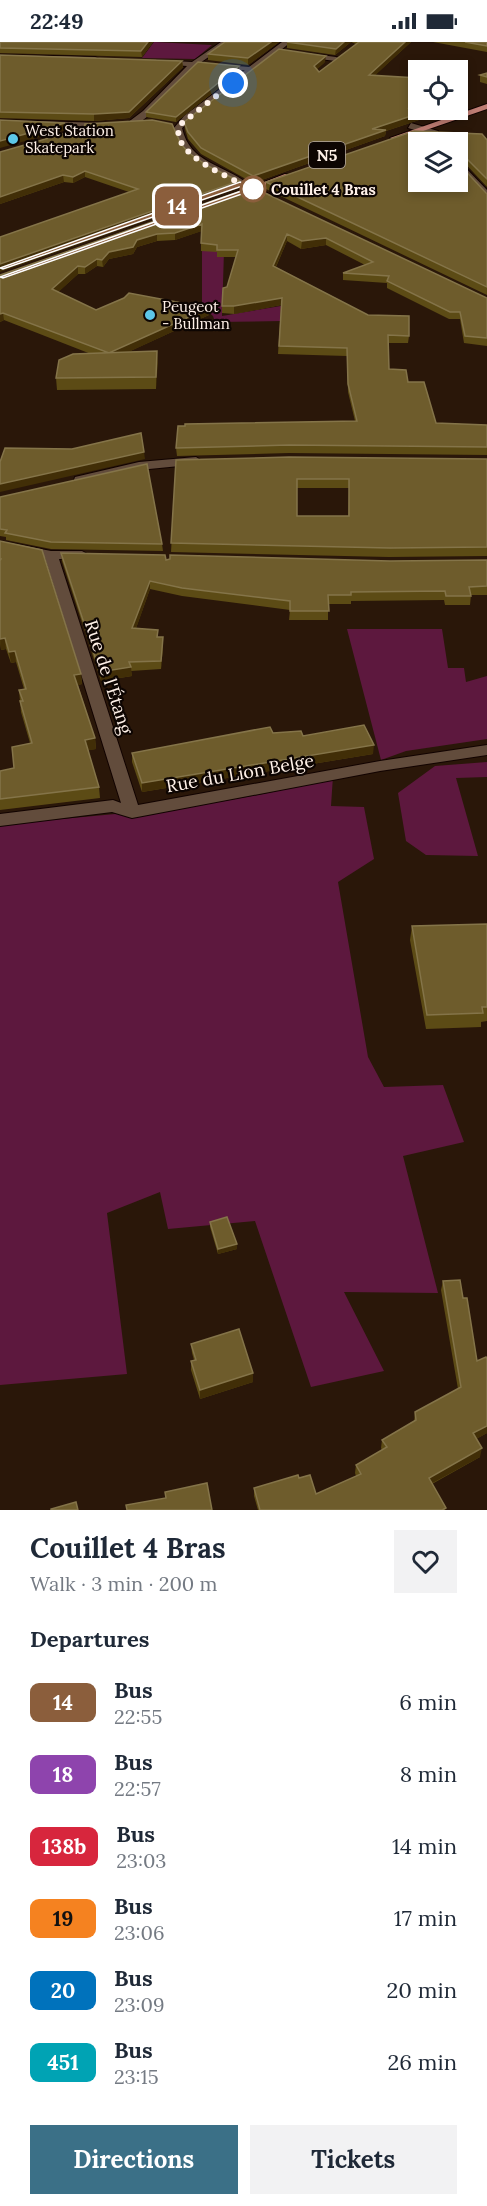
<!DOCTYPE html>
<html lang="en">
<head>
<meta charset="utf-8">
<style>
  :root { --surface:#fff; --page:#f2f2f3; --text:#1f2937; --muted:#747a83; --accent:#3b7087 }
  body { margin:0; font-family:Lora,serif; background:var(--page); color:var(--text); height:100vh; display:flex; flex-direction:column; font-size:22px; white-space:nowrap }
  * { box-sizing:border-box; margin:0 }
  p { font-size:20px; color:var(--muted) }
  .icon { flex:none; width:33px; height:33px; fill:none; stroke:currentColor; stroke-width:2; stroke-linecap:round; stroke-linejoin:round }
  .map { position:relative; height:1468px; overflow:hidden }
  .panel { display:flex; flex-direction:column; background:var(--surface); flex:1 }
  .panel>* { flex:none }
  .badge { padding:0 12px; border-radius:9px; font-size:21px; line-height:39px }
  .buttons { position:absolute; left:408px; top:18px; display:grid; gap:12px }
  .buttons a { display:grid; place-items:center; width:60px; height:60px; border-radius:0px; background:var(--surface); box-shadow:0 3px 9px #0003; font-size:30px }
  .you { position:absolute; width:30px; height:30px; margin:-15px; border:4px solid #fff; border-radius:50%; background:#1a73e8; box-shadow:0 0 0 9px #1a73e833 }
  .map>.badge { position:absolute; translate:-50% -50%; box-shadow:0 0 0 3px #fff }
  h2 { padding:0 30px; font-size:22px; line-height:54px }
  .round { display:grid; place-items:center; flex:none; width:63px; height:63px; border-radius:0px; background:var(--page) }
  .overview { display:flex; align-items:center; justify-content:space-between; height:102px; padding:0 30px }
  h1 { font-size:28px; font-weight:700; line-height:45px }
  .action { display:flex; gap:12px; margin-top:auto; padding:12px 30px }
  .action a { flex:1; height:69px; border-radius:0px; background:var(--accent); color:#fff; font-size:24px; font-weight:700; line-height:69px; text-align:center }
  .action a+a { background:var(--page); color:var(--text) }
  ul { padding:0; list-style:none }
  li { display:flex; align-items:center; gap:18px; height:72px; padding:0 30px }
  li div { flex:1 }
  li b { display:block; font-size:22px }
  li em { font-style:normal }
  li .badge { min-width:66px; font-weight:700; text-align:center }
  .status { display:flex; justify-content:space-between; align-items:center; height:42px; padding:0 30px; background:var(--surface); direction:ltr }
  .status svg { height:16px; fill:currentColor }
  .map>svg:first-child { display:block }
</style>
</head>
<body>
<div class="status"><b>22:49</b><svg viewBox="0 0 49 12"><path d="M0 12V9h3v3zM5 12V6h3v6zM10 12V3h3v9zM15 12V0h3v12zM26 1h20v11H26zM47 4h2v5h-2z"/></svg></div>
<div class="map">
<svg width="487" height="1468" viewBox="0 0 487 1468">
  <rect width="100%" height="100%" fill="#2a1709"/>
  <g fill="#5d183e">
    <polygon points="154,0 212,3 195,17 142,16"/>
    <polygon points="202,209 224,209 222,274 322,257 282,279 215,280 213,274 202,264"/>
    <polygon points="347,587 442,587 448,626 464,626 466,640 487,634 487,697 406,709 381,718"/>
    <polygon points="487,720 487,735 456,736 478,814 426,813 406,799 398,751 435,724"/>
    <path d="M333,734L331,764L364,765L374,817L338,840L368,1015L384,1045L443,1043L464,1100L403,1114L438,1251L344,1250L384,1329L311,1345L255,1179L168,1187L160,1150L107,1171L127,1332L0,1343V783C112,771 225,768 333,734Z"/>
  </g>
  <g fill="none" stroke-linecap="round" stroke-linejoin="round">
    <defs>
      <g id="minor">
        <path d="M221,0H230L200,21L250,25L253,29L195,25C183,38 144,86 127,85V81L143,69L187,24L160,22L157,18L192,20Z"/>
        <polygon points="305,11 336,15 340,17 336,19 302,15"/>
        <polygon points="0,13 95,15 99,17 95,19 0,17"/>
        <polygon points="0,78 107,81 111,84 107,87 0,82"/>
        <polygon points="411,81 438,89 443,100 435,100 431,93 408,86"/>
        <polygon points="458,118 487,148 487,157 458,126"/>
        <polygon points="196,415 202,419 200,422 139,428 80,442 74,438 75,435 139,420"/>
        <polygon points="0,499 51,509 82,509 89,513 82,517 59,517 138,763 380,719 487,703 487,713 380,729 132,776 112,770 0,784 0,772 113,758 121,761 45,516 0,507"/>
      </g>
      <path id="tertiary" d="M282,0H291L182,86C190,122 224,122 248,142L240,144C212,130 181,120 174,86L184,74Z"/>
      <polygon id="secondary" points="240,140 246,140 275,155 267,157 240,144"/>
      <g id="primary">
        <polygon points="487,62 487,67 397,98 390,96"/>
        <polygon points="285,132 288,133 288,137 236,156 228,154"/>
      </g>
    </defs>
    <use href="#minor" stroke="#120300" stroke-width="2"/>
    <use href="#tertiary" stroke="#120300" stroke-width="2"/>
    <use href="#secondary" stroke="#120300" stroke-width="2"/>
    <use href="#primary" stroke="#120300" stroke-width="2"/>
    <use href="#minor" fill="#624c3c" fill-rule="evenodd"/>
    <use href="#tertiary" fill="#624c3c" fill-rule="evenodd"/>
    <use href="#secondary" fill="#624c3c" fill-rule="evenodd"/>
    <use href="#primary" fill="#c07e74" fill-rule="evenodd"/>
  </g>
  <g fill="#5c4b15" fill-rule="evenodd">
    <polygon points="0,0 153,0 142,15 0,11"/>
    <polygon points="225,0 279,0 248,23 208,18 208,12"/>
    <polygon points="287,0 411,0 375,33 417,68 423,70 422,77 386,89 385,94 253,141 201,112 188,97 185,87 184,80 325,20 317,27 319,30 356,2 351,0 335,13 287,6"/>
    <polygon points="433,0 487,0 487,10"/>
    <polygon points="0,13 182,19 183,25 129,76 94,79 0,76"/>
    <polygon points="239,24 239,30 176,80 146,75 146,70"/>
    <polygon points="487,31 487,42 480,40 480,33"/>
    <polygon points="414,89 482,92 487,98 487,145 460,116 458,116 458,100 418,100 418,140 458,140 458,121 487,152 487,253 266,147 266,140"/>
    <polygon points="181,102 189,111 239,146 129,150 85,135 73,141 64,140 0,162 0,110"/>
    <polygon points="252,145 487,256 487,304 464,301 460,277 449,277 387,246 387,241 343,238 343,231 365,223 326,203 301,207 287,199 276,225 409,294 408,301 388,301 389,327 408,340 436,381 487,383 487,413 289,411 177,414 176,406 355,379 348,350 347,314 278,312 281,263 234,272 222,271 222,264 236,215 217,215 217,210 201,209 201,189 175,198 157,199 137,205 133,212 109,217 103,225 97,224 85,232 78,232 58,250 96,268 209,273 128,310 157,309 156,347 57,348 56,336 91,312 4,278 0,280 0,233"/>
    <path d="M487,417V514L389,515L171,510L176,418ZM297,446H349L348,474H297Z"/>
    <polygon points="0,455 162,502 163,509 51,507 6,498 6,495 0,494"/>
    <polygon points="0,499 81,632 82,642 78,643 95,696 96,707 88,708 99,745 100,756 0,768 0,729 14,726 30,701 21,670 19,648 24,647 16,620 11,621 6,607 1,608 0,599"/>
    <polygon points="61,511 166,518 390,519 487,518 487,553 471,553 470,563 445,563 444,558 351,559 351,562 328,562 328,578 289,578 290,568 182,554 150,547 136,586 158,588 158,595 163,595 163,604 161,627 131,629 132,634 101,639 62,519"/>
    <polygon points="273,691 303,694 373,712 142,750 132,720 132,711"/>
    <polygon points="487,882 487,979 481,980 481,985 426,987 410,898 412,884"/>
    <polygon points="210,1180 237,1202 237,1207 218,1212 210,1185"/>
    <polygon points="443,1239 463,1256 477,1319 487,1317 487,1391 476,1397 480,1415 432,1442 446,1466 445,1468 258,1468 254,1454 254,1446 299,1436 316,1452 356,1434 355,1431 356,1423 382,1408 381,1406 382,1398 414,1380 415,1370 458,1347 441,1248"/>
    <polygon points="191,1302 253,1340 200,1357 191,1328 191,1319 194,1318 192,1311"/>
  </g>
  <g fill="#412e07">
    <polygon points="148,0 153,0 142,15 141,9"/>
    <polygon points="271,0 279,0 248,23 248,16"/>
    <polygon points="344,0 351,0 335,13 336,7"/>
    <polygon points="405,0 411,0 369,39 369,33"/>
    <polygon points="326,14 325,20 314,30 314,24"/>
    <polygon points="182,19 183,25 129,76 94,79 94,72"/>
    <polygon points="239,24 239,30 176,80 176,75"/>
    <polygon points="418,61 418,67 408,72 409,66"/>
    <polygon points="423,70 422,77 386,89 385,94 253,141 253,134 372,87"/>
    <polygon points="65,81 65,88 0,106 0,99"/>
    <polygon points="85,129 85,135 73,141 73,135"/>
    <polygon points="63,133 64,140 0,162 0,155"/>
    <polygon points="239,139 239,146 0,230 0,222"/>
    <polygon points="202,182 202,189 175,198 175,191"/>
    <polygon points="157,192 157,199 137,205 133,212 109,217 103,225 102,218 109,210 137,198"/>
    <polygon points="287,192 287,199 273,231 273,224"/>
    <polygon points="326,196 326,203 301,207 302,199"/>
    <polygon points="97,217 97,224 85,232 85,225"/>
    <polygon points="78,224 78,232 53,255 52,247"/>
    <polygon points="282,256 281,263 234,272 234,264"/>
    <polygon points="209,266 209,273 109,319 109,311"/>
    <polygon points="3,271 4,278 0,280 0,272"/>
    <polygon points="157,309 158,321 156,347 156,335"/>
    <polygon points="144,410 145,417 0,450 0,442"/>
    <polygon points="150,539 150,547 133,595 132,586"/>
    <polygon points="163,595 163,604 161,627 161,619"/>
    <polygon points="5,596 6,607 1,608 0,597"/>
    <polygon points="15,609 16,620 11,621 9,610"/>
    <polygon points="131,625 132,634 101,639 100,630"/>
    <polygon points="81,632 82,642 75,644 74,633"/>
    <polygon points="95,696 96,707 86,709 85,698"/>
    <polygon points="374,703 373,712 142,750 142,741"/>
    <polygon points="237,1202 237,1207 218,1212 218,1207"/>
    <polygon points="253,1331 253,1340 200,1357 200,1348"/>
    <polygon points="487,1384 487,1391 471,1400 473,1391"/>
    <polygon points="482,1406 480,1415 427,1444 429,1436"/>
  </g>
  <g fill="#6e5c2c" stroke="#847449" stroke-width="1.5" fill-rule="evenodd">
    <polygon points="0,0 148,0 141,9 0,6"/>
    <polygon points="225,0 271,0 248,16 208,12"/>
    <polygon points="287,0 344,0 336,7"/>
    <polygon points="359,0 405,0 369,33 418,36 418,61 409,66 423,70 372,87 386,88 253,134 201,106 188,90 184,80 279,7 326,14 314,24 319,30"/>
    <polygon points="465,0 487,0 487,4"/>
    <polygon points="0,13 182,19 129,70 94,72 0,70"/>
    <polygon points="198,20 239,24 176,75 146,70"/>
    <polygon points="487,31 487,35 480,33"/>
    <polygon points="0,78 65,81 0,99"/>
    <polygon points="152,78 172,82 181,102 189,111 208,124 239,139 0,222 0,195 138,147 85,129 73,135 63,133 0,155 0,110 84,86 85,82"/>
    <polygon points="414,89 482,92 487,98 487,137 460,110 458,110 458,100 418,100 418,140 458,140 458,121 487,152 487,245 266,140"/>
    <polygon points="252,145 487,256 487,296 465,294 460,270 450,270 387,239 389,234 343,231 373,220 326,196 302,199 287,192 273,224 368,273 409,274 409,294 388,293 389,327 406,328 408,340 424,340 436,381 487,383 487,405 289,403 176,406 178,384 185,384 185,382 357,379 348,342 347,306 279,304 282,256 234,264 222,264 223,246 227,245 238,208 217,208 217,203 201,201 202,182 175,191 157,192 137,198 133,205 109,210 102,218 97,217 85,225 78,224 52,247 96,268 124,256 129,251 209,266 109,311 3,271 0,272 0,233"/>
    <polygon points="157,309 156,335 56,336 59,318 73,312"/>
    <polygon points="141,391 144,410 0,442 0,420 5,406 72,407"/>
    <path d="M289,415L487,417V505L390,506L171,501L176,418ZM297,437H349V474H297Z"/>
    <polygon points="147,422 162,502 51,500 5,491 7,488 0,487 0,455"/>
    <polygon points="0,499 42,508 81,632 74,633 95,696 85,698 99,745 0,757 0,729 14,726 12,705 32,701 20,659 23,659 19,648 26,647 15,609 9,610 5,596 0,597 0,519 1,517 0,517"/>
    <polygon points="61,511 165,513 166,518 170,517 170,513 390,519 487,518 487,544 469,545 471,554 446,554 445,549 351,550 351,553 328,553 329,569 290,569 290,559 182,546 150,539 132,586 158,588 157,595 163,595 161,619 129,620 131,625 100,630"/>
    <polygon points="364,683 374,703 142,741 132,711 270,685 273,691 301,689 303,694"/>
    <polygon points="487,882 487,965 482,965 483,971 427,973 412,884"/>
    <polygon points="227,1175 237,1202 218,1207 210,1180"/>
    <polygon points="460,1238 463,1256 467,1256 477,1319 486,1315 487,1317 487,1384 473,1391 482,1406 429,1436 446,1466 442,1468 260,1468 254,1446 298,1433 299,1436 310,1433 316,1452 361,1432 356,1423 387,1405 382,1398 416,1378 415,1370 461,1345 443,1239"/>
    <polygon points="239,1287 253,1331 200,1348 191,1319 196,1318 191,1302"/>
    <polygon points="207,1441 212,1468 127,1468 126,1463 166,1456 165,1450"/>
    <polygon points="76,1460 78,1468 51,1468 51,1467"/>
  </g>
  <polygon fill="#8b5e3c" stroke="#fff" stroke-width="1.5" points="240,140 256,147 3,236 0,235 247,147 242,144 3,227 0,226"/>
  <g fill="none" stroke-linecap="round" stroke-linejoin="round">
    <path stroke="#fff1e8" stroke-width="6" stroke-dasharray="0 10.8" d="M233,41L181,82C164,110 235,138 253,147"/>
  </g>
  <g fill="#5dc7e8" stroke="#0d0502" stroke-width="2">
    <circle cx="13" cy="97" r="6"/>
    <circle cx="150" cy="273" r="6"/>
  </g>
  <circle fill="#fff" stroke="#8b5e3c" stroke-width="3" cx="253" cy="147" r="12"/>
  <g text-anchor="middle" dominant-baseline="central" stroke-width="4.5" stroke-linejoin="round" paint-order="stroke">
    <g font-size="15" fill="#fff1e8" stroke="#0d0502" text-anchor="start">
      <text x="25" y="88">West Station<tspan x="25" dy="17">Skatepark</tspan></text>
      <text x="162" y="264">Peugeot<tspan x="162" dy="17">- Bullman</tspan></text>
    </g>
    <g font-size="15" font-weight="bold" fill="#fff1e8" stroke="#0d0502" text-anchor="start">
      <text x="271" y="147">Couillet 4 Bras</text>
    </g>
    <rect fill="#0d0502" stroke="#b6aaa3" stroke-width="1.5" x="309" y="100" width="36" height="26" rx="4.5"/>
    <g font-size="16" font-weight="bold" fill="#fff1e8">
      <text x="327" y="113">N5</text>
    </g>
    <g font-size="18" fill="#fff1e8" stroke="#0d0502">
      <text transform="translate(109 635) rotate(72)">Rue de l'Étang</text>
      <text transform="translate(240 731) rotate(-10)">Rue du Lion Belge</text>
    </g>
  </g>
</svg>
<div class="buttons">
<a><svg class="icon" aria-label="locate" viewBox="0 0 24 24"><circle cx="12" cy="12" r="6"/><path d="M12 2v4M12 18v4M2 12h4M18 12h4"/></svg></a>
<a><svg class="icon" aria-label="layers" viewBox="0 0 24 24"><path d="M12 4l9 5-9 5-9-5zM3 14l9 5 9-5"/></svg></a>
</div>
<div class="you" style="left:233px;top:41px"></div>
<b class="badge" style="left:177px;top:164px;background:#8b5e3c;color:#fff">14</b>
</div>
<section class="panel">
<div class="overview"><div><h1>Couillet 4 Bras</h1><p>Walk · 3 min · 200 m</p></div><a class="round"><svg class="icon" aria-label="heart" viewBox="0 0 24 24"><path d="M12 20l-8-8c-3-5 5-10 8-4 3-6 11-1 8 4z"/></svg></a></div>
<h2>Departures</h2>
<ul>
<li><span class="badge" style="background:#8b5e3c;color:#fff">14</span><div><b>Bus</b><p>22:55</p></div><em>6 min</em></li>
<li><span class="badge" style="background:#8e44ad;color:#fff">18</span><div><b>Bus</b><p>22:57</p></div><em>8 min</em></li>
<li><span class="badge" style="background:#d7263d;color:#fff">138b</span><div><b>Bus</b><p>23:03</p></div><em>14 min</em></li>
<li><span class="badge" style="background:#f58220;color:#111">19</span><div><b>Bus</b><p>23:06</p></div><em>17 min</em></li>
<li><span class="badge" style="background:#0072bc;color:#fff">20</span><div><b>Bus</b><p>23:09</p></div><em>20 min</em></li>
<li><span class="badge" style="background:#00a3b4;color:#fff">451</span><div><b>Bus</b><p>23:15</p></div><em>26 min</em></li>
</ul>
<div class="action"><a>Directions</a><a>Tickets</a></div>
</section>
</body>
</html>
